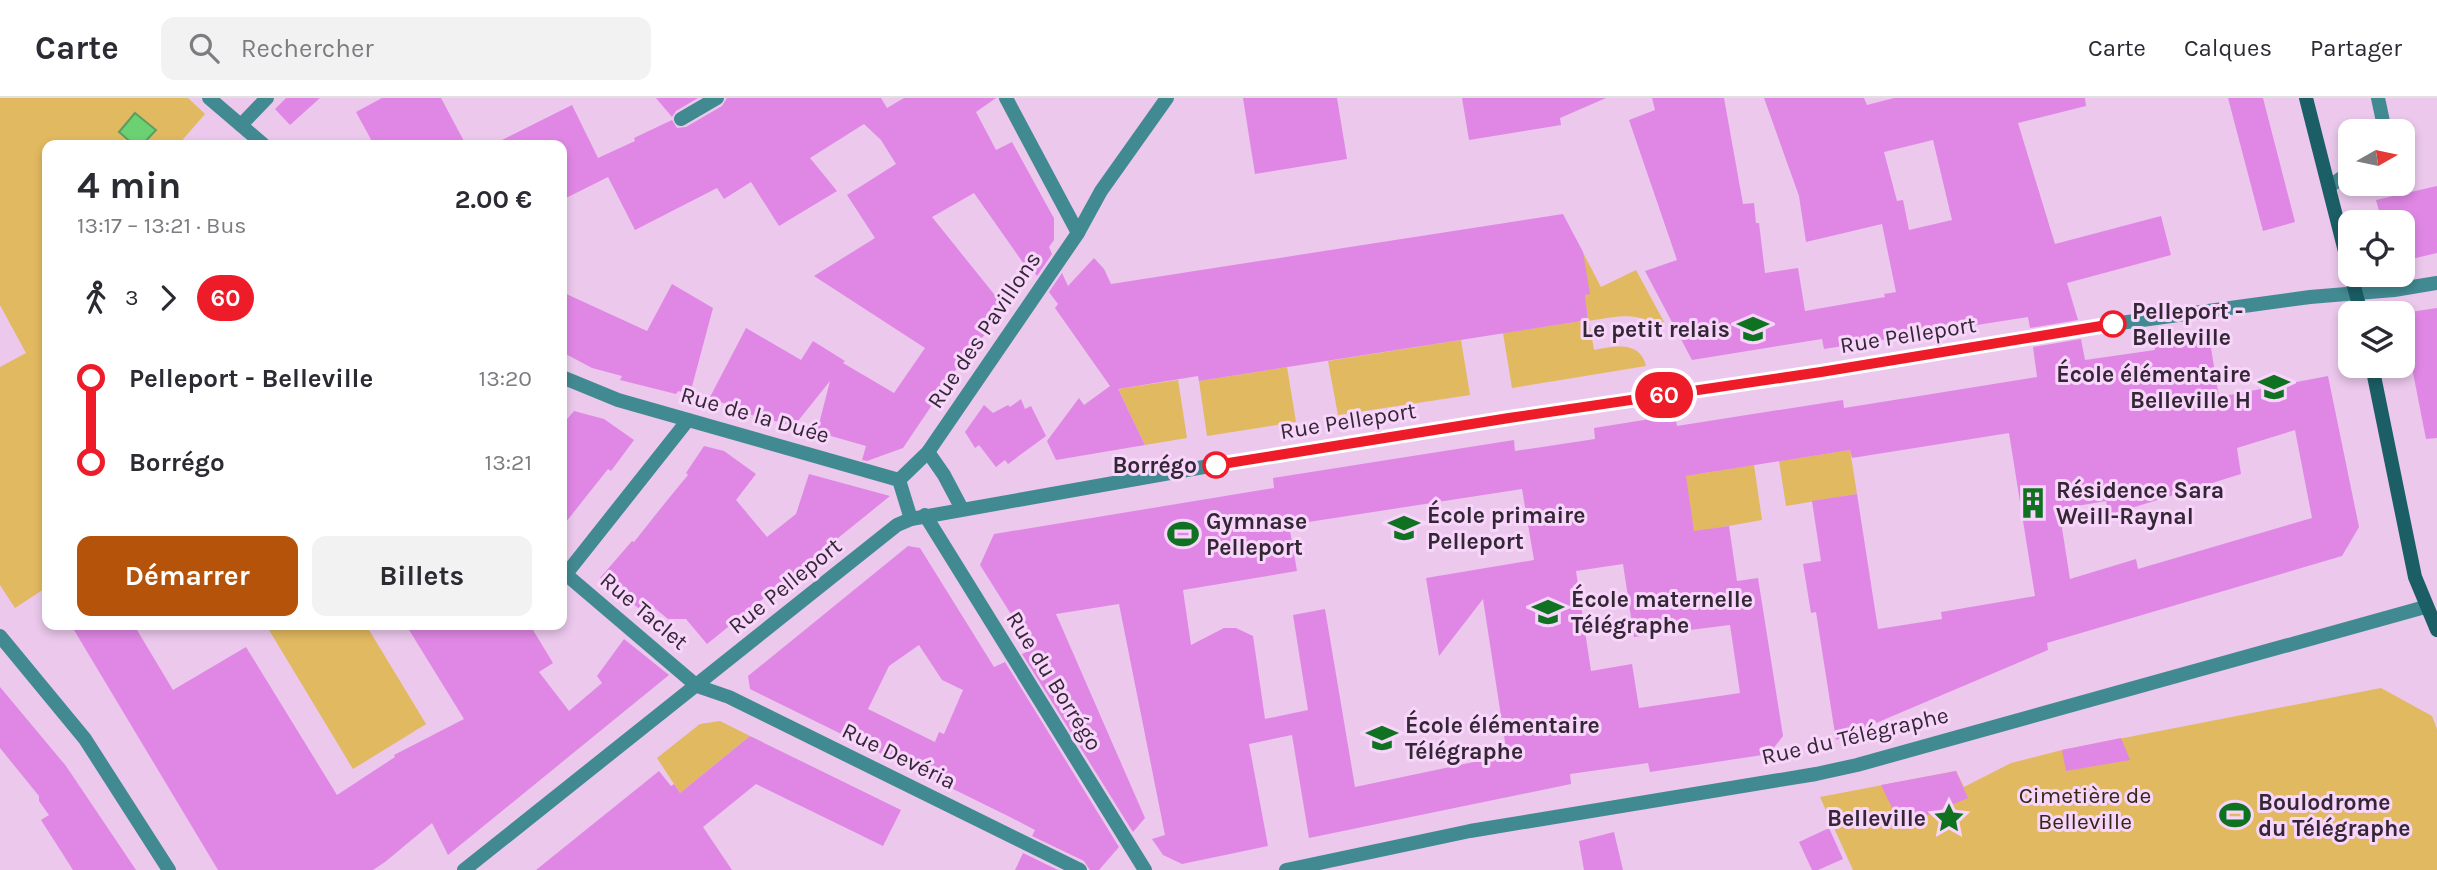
<!DOCTYPE html>
<html lang="fr">
<head>
<meta charset="utf-8">
<style>
  :root { --surface:#fff; --page:#f2f2f3; --text:#2b2b33; --muted:#7c7c81; --line:#e1e1e2; --accent:#b45309 }
  body { margin:0; font-family:Karla,sans-serif; background:var(--page); color:var(--text); height:100vh; display:flex; flex-direction:column; font-size:26px; white-space:nowrap }
  * { box-sizing:border-box; margin:0 }
  p { font-size:23px; color:var(--muted) }
  .icon { flex:none; width:38px; height:38px; fill:none; stroke:currentColor; stroke-width:2; stroke-linecap:round; stroke-linejoin:round }
  .map { position:relative; flex:1; overflow:hidden }
  .details { position:absolute; left:42px; top:42px; width:525px; height:490px; display:flex; flex-direction:column; background:var(--surface); border-radius:14px; box-shadow:0 4px 10px #0003 }
  .details>* { flex:none }
  .badge { padding:0 14px; border-radius:23px; font-size:24px; line-height:46px }
  .needle { width:46px; rotate:81deg }
  .tools { position:absolute; left:2338px; top:21px; display:grid; gap:14px }
  .tools a { display:grid; place-items:center; width:77px; height:77px; border-radius:14px; background:var(--surface); box-shadow:0 4px 10px #0003; font-size:35px }
  .map>.badge { position:absolute; translate:-50% -50%; box-shadow:0 0 0 4px #fff }
  .legs { display:flex; align-items:center; gap:10px; height:77px; padding:0 35px; font-size:23px }
  .legs p { margin-inline-start:auto }
  .summary { display:flex; align-items:center; justify-content:space-between; height:119px; padding:0 35px }
  h1 { font-size:38px; font-weight:700; line-height:52px }
  .primary-button { display:flex; gap:14px; margin-top:auto; padding:14px 35px }
  .primary-button a { flex:1; height:80px; border-radius:14px; background:var(--accent); color:#fff; font-size:28px; font-weight:700; line-height:80px; text-align:center }
  .primary-button a+a { background:var(--page); color:var(--text) }
  ul { padding:0 35px; list-style:none }
  li { display:flex; align-items:center; gap:24px; height:84px; font-size:26px }
  li i { display:grid; place-items:center; width:10px; height:100%; margin:0 9px; background:currentColor }
  li i::after { content:''; width:18px; height:18px; margin:-9px; border:5px solid; border-radius:50%; background:var(--surface) }
  li p { margin-inline-start:auto }
  li:first-child i { background:linear-gradient(#0000 50%,currentColor 0) }
  li:last-child i { background:linear-gradient(currentColor 50%,#0000 0) }
  header { display:flex; align-items:center; gap:42px; box-sizing:border-box; height:98px; padding:0 35px; background:var(--surface); border-bottom:2px solid var(--line) }
  header strong { font-size:33px }
  nav { display:flex; gap:38px; margin-inline-start:auto; font-size:24px }
  .search { width:490px; height:63px; background:var(--page); display:flex; align-items:center; gap:18px; box-sizing:border-box; padding:0 24px; border-radius:14px; color:var(--muted); font-size:26px }
  .map>svg:first-child { display:block }
</style>
</head>
<body>
<header>
<strong>Carte</strong>
<div class="search"><svg class="icon" aria-label="search" viewBox="0 0 24 24"><circle cx="10" cy="10" r="6"/><path d="M15 15l6 6"/></svg>Rechercher</div>
<nav><a>Carte</a><a>Calques</a><a>Partager</a></nav>
</header>
<div class="map">
<svg width="2437" height="772" viewBox="0 0 2437 772">
  <rect width="100%" height="100%" fill="#ebc8ec"/>
  <g fill="#e1b960">
    <polygon points="0,0 188,0 205,16 178,47 47,47 47,489 15,510 0,487 0,269 26,255 0,207"/>
    <path d="M1578,145L1601,189L1636,172L1664,224L1659,228C1633,213 1616,219 1589,223L1594,252C1614,248 1640,242 1646,268L1512,290L1503,235L1588,222Z"/>
    <polygon points="1461,242 1470,297 1338,317 1328,263"/>
    <polygon points="1287,269 1296,324 1207,338 1199,283"/>
    <polygon points="1178,282 1187,340 1145,347 1118,291"/>
    <polygon points="1850,352 1857,396 1786,408 1779,363"/>
    <polygon points="1754,367 1762,422 1694,434 1685,378"/>
    <polygon points="266,527 366,527 426,626 353,671"/>
    <polygon points="2381,590 2432,618 2437,631 2437,772 1853,772 1820,699 1956,673 1964,689 2011,665 2062,652"/>
    <polygon points="720,623 750,638 680,695 657,660 700,626"/>
  </g>
  <polygon fill="#6cd173" stroke="#5b9e60" stroke-width="2" points="135,15 156,32 142,47 134,47 119,34"/>
  <g fill="#e087e5" fill-rule="evenodd">
    <polygon points="286,0 320,0 290,27 275,11"/>
    <polygon points="382,0 441,0 466,47 374,47 356,14"/>
    <polygon points="656,0 698,0 676,13 672,19"/>
    <polygon points="727,0 881,0 887,10 904,0 996,0 976,14 996,52 1012,44 1051,115 1054,120 1054,142 1049,149 1052,156 1037,178 1029,167 1026,169 974,95 932,119 1006,211 957,270 903,350 867,363 862,362 866,348 817,334 830,283 794,328 725,310 727,306 709,301 746,230 801,262 813,243 845,263 843,265 894,295 925,250 814,178 875,140 847,97 896,66 881,42 864,26 810,60 837,93 779,128 751,84 724,101 717,90 635,132 608,79 562,102 562,47 492,47 572,7 598,60 635,43 634,40 672,22 677,30 686,29 722,8"/>
    <polygon points="1243,0 1337,0 1347,61 1255,76"/>
    <polygon points="1462,0 1606,0 1560,20 1561,27 1469,42"/>
    <path d="M1652,0H1724L1743,106L1754,105L1756,125H1759L1765,175L1798,170L1805,213L1885,199L1884,196L1896,194L1882,126L1806,144L1799,98L1764,0H1864L1867,7L1894,0H2085L2086,8L2018,25L2055,146L2161,118L2171,157L2067,185L2078,222L2030,230L2028,219L1824,251L1822,241L1692,262L1645,173L1677,162L1629,22L1655,12ZM1933,42L1952,122L1909,132L1903,102L1897,103L1884,54Z"/>
    <polygon points="2228,0 2263,0 2295,124 2263,133"/>
    <polygon points="2437,88 2437,155 2403,163 2403,124 2382,124 2376,102"/>
    <polygon points="1563,116 1583,154 1590,196 1585,197 1588,222 1199,283 1198,278 1118,291 1145,347 1056,362 1047,343 1079,300 1084,307 1110,288 1055,210 1058,206 1049,194 1062,175 1068,188 1094,160 1104,171 1111,186"/>
    <polygon points="672,186 713,210 690,296 678,293 676,296 620,282 622,278 592,270 562,254 562,194 647,233"/>
    <polygon points="2437,210 2437,340 2426,341 2403,224 2410,214"/>
    <path d="M2208,232L2219,299L2328,278L2359,429L2342,458L2047,545L2048,552L1836,642L1816,514L1811,515L1803,466L1821,463L1812,403L1857,396L1878,531L1942,521L1941,514L2035,498L2009,335L1852,360L1850,352L1686,378L1694,433L1729,428L1737,483L1758,480L1783,638L1769,656L1650,674L1648,665L1570,676L1571,686L1309,740L1292,637L1249,646L1268,748L1182,766L1163,757L1152,741L1165,737L1119,506L1056,516L1145,720L1133,734L1022,556L1033,551L980,467L994,436L1274,390L1273,380L1514,342L1515,353L1595,341L1594,330L1675,317L1677,328L1843,302L1844,310L1913,299L2037,279L2033,249L2081,241L2085,262L2155,252L2153,241ZM2295,332L2312,420L2138,471L2136,461L2070,481L2059,411L2106,403L2109,417L2241,376L2237,350ZM1522,391L1534,462L1426,480L1439,558L1483,501L1507,657L1355,689L1325,511L1293,517L1308,612L1265,621L1253,538L1236,530H1224L1191,547L1183,492L1297,473L1289,427ZM1623,466L1634,539L1730,527L1740,595L1639,610L1632,566L1591,573L1576,473Z"/>
    <polygon points="1021,301 1025,311 1031,308 1046,338 1008,366 1005,362 996,369 979,347 975,350 965,334 984,307 993,315 1008,307 1010,309"/>
    <polygon points="574,313 604,321 634,342 611,373 608,371 562,429 562,327"/>
    <polygon points="704,348 724,353 756,376 736,402 767,439 796,416 809,376 890,398 707,546 686,521 668,521 652,508 646,516 600,480 632,443 634,444 665,405 688,377 686,375"/>
    <path d="M908,448L920,450L994,569L1005,564L1119,749L1099,772H1090L1084,763L1032,738L1035,732L1012,720L750,591L748,578ZM919,547L942,582L963,592L944,636L939,634L935,644L868,611L889,568Z"/>
    <polygon points="71,527 134,527 173,592 246,549 337,697 395,659 394,657 464,621 406,527 530,527 553,565 539,574 569,613 602,585 597,578 624,541 669,577 448,757 432,725 385,764 373,772 218,772"/>
    <polygon points="0,589 66,668 136,772 73,772 41,722 49,717 39,703 39,698 0,650"/>
    <polygon points="750,638 901,712 883,748 756,686 703,729 732,772 536,772 659,673 671,688 674,686 680,695"/>
    <polygon points="2121,640 2130,662 2066,673 2062,652"/>
    <polygon points="1956,673 1968,700 1901,728 1881,687"/>
    <polygon points="1829,730 1843,761 1818,772 1812,772 1799,744"/>
    <polygon points="1614,734 1623,772 1584,772 1579,743"/>
    <polygon points="1023,755 1058,772 1015,772"/>
  </g>
  <g fill="none" stroke-linecap="round" stroke-linejoin="round">
    <g stroke="#428a92" stroke-width="14">
      <polyline points="241,27 267,0"/>
      <polyline points="562,473 697,588"/>
      <polyline points="566,476 688,322"/>
    </g>
    <g stroke="#428a92" stroke-width="14">
      <polyline points="209,0 264,47"/>
      <polyline points="1006,0 1078,135"/>
      <polyline points="2378,0 2385,33"/>
      <polyline points="681,21 717,0"/>
      <polyline points="2330,88 2350,74"/>
      <polyline points="562,279 618,302 899,382 911,421"/>
      <polyline points="928,354 944,377 962,411"/>
      <polyline points="899,382 928,354 1078,135 1101,93 1167,0"/>
      <polyline points="925,417 1145,772"/>
      <polyline points="697,588 729,599 1080,772"/>
      <polyline points="464,772 897,427 911,421 1215,367 1509,320 1821,274 2113,226 2310,199 2394,192 2437,185"/>
      <polyline points="1286,772 1470,733 1816,676 1857,667 2425,509"/>
    </g>
    <polyline stroke="#428a92" stroke-width="14" points="0,538 85,641 169,772"/>
    <g stroke="#1b5e65" stroke-width="14">
      <polyline points="2306,0 2350,173"/>
      <polyline points="2351,177 2361,215"/>
      <polyline points="2372,268 2415,479 2437,532"/>
    </g>
  </g>
  <g fill="none" stroke-linecap="round" stroke-linejoin="round">
    <defs>
      <polyline id="line-1" points="1216,367 1509,320 1821,274 2113,226"/>
    </defs>
    <use href="#line-1" stroke="#fff" stroke-width="16"/>
    <use href="#line-1" stroke="#ee1b29" stroke-width="10"/>
  </g>
  <defs>
    <symbol id="school-bare" viewBox="-9 -9 18 18"><path d="M0-5L7-2L0 1L-7-2ZM-4 1L0 2.5L4 1V4Q0 6-4 4Z" fill="#0f7221" stroke="#f8d5fa" stroke-width="2.5" paint-order="stroke"/></symbol>
    <symbol id="building-bare" viewBox="-9 -9 18 18"><path d="M-4-6H4V6H1V3H-1V6H-4ZM-2.5-4.3h1.7v1.8h-1.7ZM.8-4.3h1.7v1.8H.8ZM-2.5-1h1.7V.8h-1.7ZM.8-1h1.7V.8H.8Z" fill="#0f7221" stroke="#f8d5fa" stroke-width="2.5" paint-order="stroke"/></symbol>
    <symbol id="stadium-bare" viewBox="-9 -9 18 18"><path d="M0-5a6.5 5 0 1 0 0 10a6.5 5 0 1 0 0-10ZM-3.5-1.8h7v3.6h-7Z" fill="#0f7221" stroke="#f8d5fa" stroke-width="2.5" paint-order="stroke"/></symbol>
    <symbol id="sight-bare" viewBox="-9 -9 18 18"><path d="M0-6L1.8-2.2L6-1.7L2.9 1.2L3.7 5.4L0 3.3L-3.7 5.4L-2.9 1.2L-6-1.7L-1.8-2.2Z" fill="#0f7221" stroke="#f8d5fa" stroke-width="2.5" paint-order="stroke"/></symbol>
  </defs>
  <g fill-rule="evenodd">
    <use href="#school-bare" x="1731" y="209" width="44" height="44"/>
    <use href="#school-bare" x="2252" y="267" width="44" height="44"/>
    <use href="#building-bare" x="2011" y="383" width="44" height="44"/>
    <use href="#school-bare" x="1382" y="408" width="44" height="44"/>
    <use href="#stadium-bare" x="1161" y="414" width="44" height="44"/>
    <use href="#school-bare" x="1526" y="492" width="44" height="44"/>
    <use href="#school-bare" x="1360" y="618" width="44" height="44"/>
    <use href="#stadium-bare" x="2213" y="695" width="44" height="44"/>
    <use href="#sight-bare" x="1927" y="698" width="44" height="44"/>
  </g>
  <g fill="#fff" stroke="#ee1b29" stroke-width="3.5">
    <circle cx="2113" cy="226" r="12"/>
    <circle cx="1216" cy="367" r="12"/>
  </g>
  <g text-anchor="middle" dominant-baseline="central" stroke-width="6" stroke-linejoin="round" paint-order="stroke">
    <g font-size="23" font-weight="bold" fill="#342735" stroke="#f8d5fa" text-anchor="start">
      <text x="2132" y="213">Pelleport -<tspan x="2132" dy="26">Belleville</tspan></text>
      <text x="1197" y="367" text-anchor="end">Borrégo</text>
    </g>
    <g font-size="23" font-weight="bold" fill="#342735" stroke="#f8d5fa" text-anchor="start">
      <text x="1730" y="231" text-anchor="end">Le petit relais</text>
      <text x="2251" y="276" text-anchor="end">École élémentaire<tspan x="2251" dy="26">Belleville H</tspan></text>
      <text x="2056" y="392">Résidence Sara<tspan x="2056" dy="26">Weill-Raynal</tspan></text>
      <text x="1427" y="417">École primaire<tspan x="1427" dy="26">Pelleport</tspan></text>
      <text x="1206" y="423">Gymnase<tspan x="1206" dy="26">Pelleport</tspan></text>
      <text x="1571" y="501">École maternelle<tspan x="1571" dy="26">Télégraphe</tspan></text>
      <text x="1405" y="627">École élémentaire<tspan x="1405" dy="26">Télégraphe</tspan></text>
      <text x="2258" y="704">Boulodrome<tspan x="2258" dy="26">du Télégraphe</tspan></text>
      <text x="1926" y="720" text-anchor="end">Belleville</text>
    </g>
    <g font-size="23" fill="#342735" stroke="#f8d5fa">
      <text transform="translate(984 232) rotate(-56)">Rue des Pavillons</text>
      <text transform="translate(1908 237) rotate(-9)">Rue Pelleport</text>
      <text transform="translate(755 317) rotate(16)">Rue de la Duée</text>
      <text transform="translate(1348 323) rotate(-9)">Rue Pelleport</text>
      <text transform="translate(785 488) rotate(-39)">Rue Pelleport</text>
      <text transform="translate(644 513) rotate(40)">Rue Taclet</text>
      <text transform="translate(1054 583) rotate(58)">Rue du Borrégo</text>
      <text transform="translate(1855 638) rotate(-13)">Rue du Télégraphe</text>
      <text transform="translate(899 658) rotate(26)">Rue Devéria</text>
    </g>
    <g font-size="23" fill="#332913" stroke="#f8d5fa">
      <text x="2085" y="697">Cimetière de<tspan x="2085" dy="26">Belleville</tspan></text>
    </g>
  </g>
</svg>
<div class="tools">
<a><svg class="needle" viewBox="-14 -14 28 28"><path d="M0-13l5 13h-10z" fill="#e53935"/><path d="M0 13l5-13h-10z" fill="#7c7c81"/></svg></a>
<a><svg class="icon" aria-label="locate" viewBox="0 0 24 24"><circle cx="12" cy="12" r="6"/><path d="M12 2v4M12 18v4M2 12h4M18 12h4"/></svg></a>
<a><svg class="icon" aria-label="layers" viewBox="0 0 24 24"><path d="M12 4l9 5-9 5-9-5zM3 14l9 5 9-5"/></svg></a>
</div>
<b class="badge" style="left:1664px;top:297px;background:#ee1b29;color:#fff">60</b>
<section class="details">
<div class="summary"><div><h1>4 min</h1><p>13:17 – 13:21 · Bus</p></div><b>2.00 €</b></div>
<div class="legs"><svg class="icon" aria-label="walk" viewBox="0 0 24 24"><circle cx="13" cy="4" r="2"/><path d="M13 8l-2 6 4 7M11 14l-3 7M7 12l3-4h3l4 4"/></svg>3<svg class="icon" aria-label="forward" viewBox="0 0 24 24"><path d="M9 5l7 7-7 7"/></svg><b class="badge" style="background:#ee1b29;color:#fff">60</b></div>
<ul>
<li><i style="color:#ee1b29"></i><b>Pelleport - Belleville</b><p>13:20</p></li>
<li><i style="color:#ee1b29"></i><b>Borrégo</b><p>13:21</p></li>
</ul>
<div class="primary-button"><a>Démarrer</a><a>Billets</a></div>
</section>
</div>
</body>
</html>
